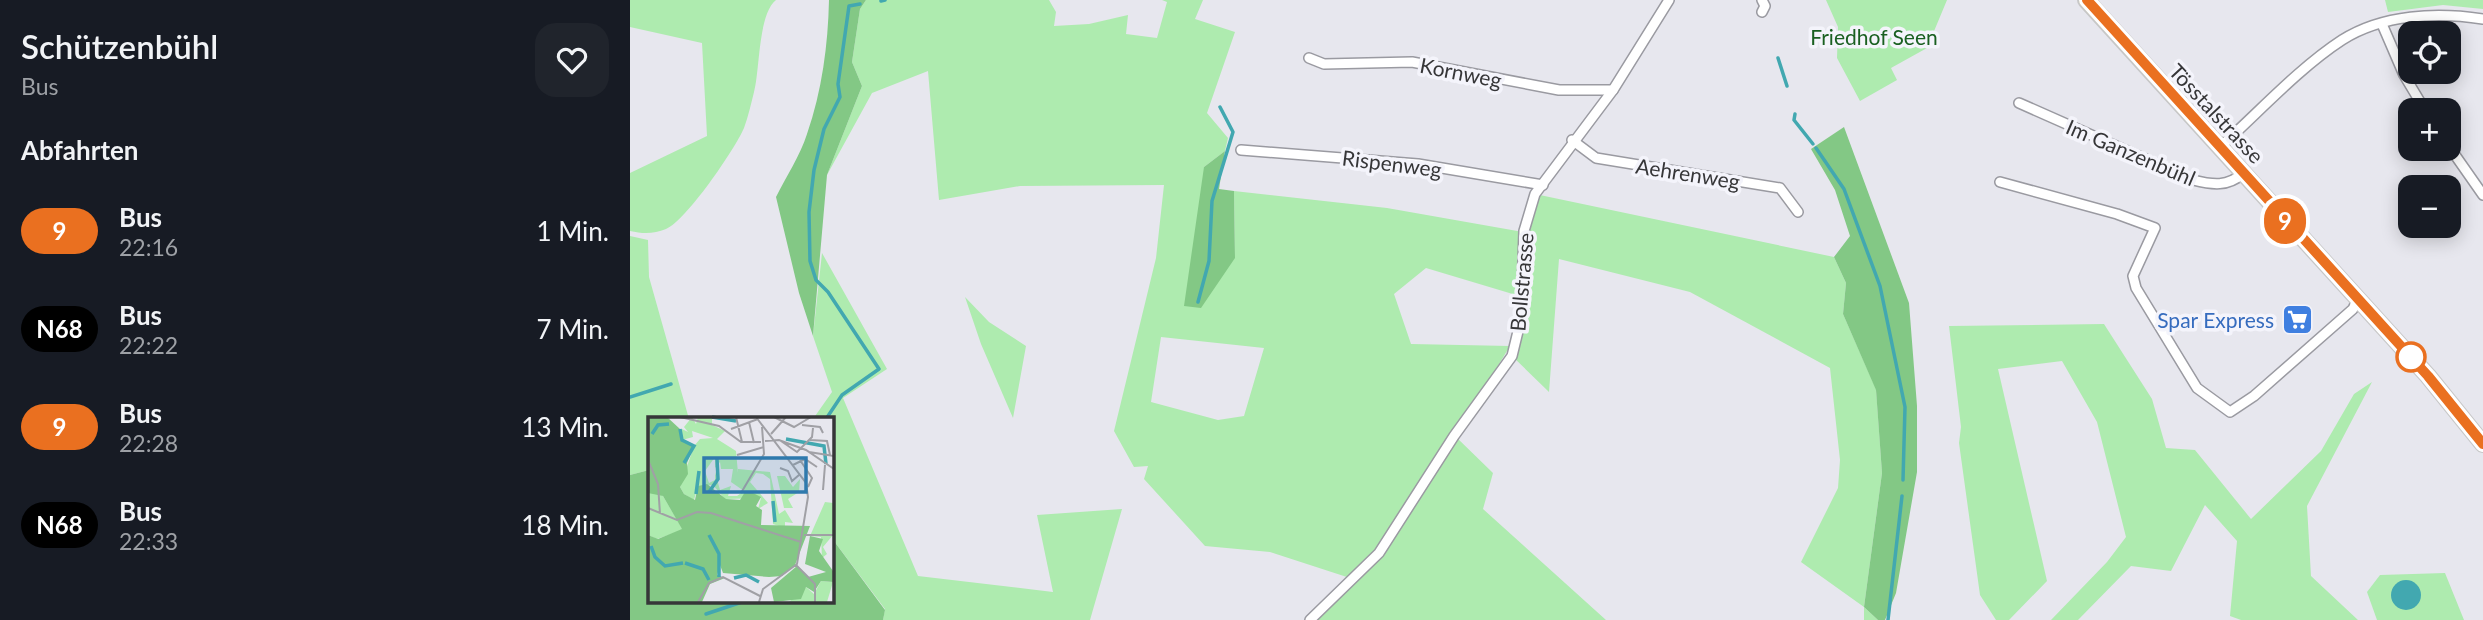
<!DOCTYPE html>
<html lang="de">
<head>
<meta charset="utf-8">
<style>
  :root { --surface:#171b24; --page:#20242c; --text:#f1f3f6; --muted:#9ea1a6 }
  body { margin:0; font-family:Lato,sans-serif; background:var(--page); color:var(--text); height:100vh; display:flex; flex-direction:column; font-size:26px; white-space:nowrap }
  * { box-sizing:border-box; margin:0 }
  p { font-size:23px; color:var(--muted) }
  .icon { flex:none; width:38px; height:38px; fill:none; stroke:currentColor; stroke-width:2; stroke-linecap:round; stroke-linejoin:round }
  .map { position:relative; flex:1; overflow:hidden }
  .drawer { display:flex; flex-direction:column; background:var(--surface); width:630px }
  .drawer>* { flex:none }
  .badge { padding:0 14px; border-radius:23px; font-size:24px; line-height:46px }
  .controls { position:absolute; left:1768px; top:21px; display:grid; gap:14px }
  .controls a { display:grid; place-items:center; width:63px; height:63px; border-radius:14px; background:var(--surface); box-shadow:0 4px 18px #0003; font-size:35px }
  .map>.badge { position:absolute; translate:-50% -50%; box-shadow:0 0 0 4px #fff }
  h2 { padding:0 21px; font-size:26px; line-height:63px }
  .round { display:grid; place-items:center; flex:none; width:74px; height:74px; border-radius:21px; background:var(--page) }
  .summary { display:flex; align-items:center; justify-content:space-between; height:119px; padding:0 21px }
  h1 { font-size:33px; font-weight:600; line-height:52px }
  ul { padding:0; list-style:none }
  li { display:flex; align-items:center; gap:21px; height:98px; padding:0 21px }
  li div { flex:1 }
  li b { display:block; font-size:26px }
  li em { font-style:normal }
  li .badge { min-width:77px; font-weight:700; text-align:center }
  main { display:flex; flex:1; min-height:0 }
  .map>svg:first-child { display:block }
</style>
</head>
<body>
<main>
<section class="drawer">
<div class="summary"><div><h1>Schützenbühl</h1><p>Bus</p></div><a class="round"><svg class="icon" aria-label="heart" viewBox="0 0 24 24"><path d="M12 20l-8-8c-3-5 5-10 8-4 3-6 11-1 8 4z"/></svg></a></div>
<h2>Abfahrten</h2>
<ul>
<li><span class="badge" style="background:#ea7020;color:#fff">9</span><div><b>Bus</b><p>22:16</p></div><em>1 Min.</em></li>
<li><span class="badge" style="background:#000;color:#fff">N68</span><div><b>Bus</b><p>22:22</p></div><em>7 Min.</em></li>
<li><span class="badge" style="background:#ea7020;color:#fff">9</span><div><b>Bus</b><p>22:28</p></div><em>13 Min.</em></li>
<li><span class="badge" style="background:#000;color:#fff">N68</span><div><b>Bus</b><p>22:33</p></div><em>18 Min.</em></li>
</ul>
</section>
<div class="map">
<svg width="1853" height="620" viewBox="0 0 1853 620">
  <rect width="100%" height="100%" fill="#e7e7ee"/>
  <g fill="#aeebaf" fill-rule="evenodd">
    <path d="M0,0H146C128,14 130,70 124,92C121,104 118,117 114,128C105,149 56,221 36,229C24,234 13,234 0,231V173L77,136L72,43L0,27Z"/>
    <path d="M236,0H419L426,12L424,26L459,24L498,15L496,34L527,38L537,2L532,0H573L565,19L605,32L577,113L598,138L595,151L574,167L605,258L604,191L757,208L893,232L905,194L1204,257L1216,283L1213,314L1246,389L1252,473L1234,607L1248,620H1234V607L1171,562L1208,488L1210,460L1200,368L1060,292L929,259L919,392L882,356L891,319L893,233L886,295L796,268L764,294L781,344L880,346L825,436L863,473L853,509L976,620H680L723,579L640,552L575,546L514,479L518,466L504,467L484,431L526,258L534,185L390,186L309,200L298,71L242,93L197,175L232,86L222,62L230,9ZM531,337L634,348L614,416L588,420L521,402Z"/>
    <polygon points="1196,0 1317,0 1297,48 1261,68 1267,80 1230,101 1207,58 1208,27"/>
    <polygon points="1755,0 1853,0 1853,9 1813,5 1758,12"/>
    <polygon points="0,236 18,240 19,277 59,419 19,419 19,470 0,475"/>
    <polygon points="192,253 257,369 213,398 288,576 423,592 407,515 492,509 460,620 253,620 255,609 201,537 201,419 183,419 202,392 183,336"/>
    <polygon points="335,297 359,322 396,346 383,418 351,344"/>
    <polygon points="1474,324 1522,399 1536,448 1565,450 1621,519 1691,451 1724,394 1742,382 1677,506 1681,576 1728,620 1611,620 1600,616 1607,541 1575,505 1541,571 1501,566 1448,620 1421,620 1477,562 1496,537 1467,422 1432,361 1368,369 1417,581 1379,620 1366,620 1350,595 1329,443 1331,427 1319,326"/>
    <polygon points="1815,573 1834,620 1747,620 1737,592 1750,575"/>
  </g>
  <g fill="#83c885">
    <path d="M199,0H236L230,9L222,62L232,86L197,175L183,336L169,293L146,197C156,177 170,156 177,134C192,91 198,45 199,0Z"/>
    <polygon points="1214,127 1279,303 1287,406 1287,472 1266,593 1255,620 1248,620 1234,607 1252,473 1246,390 1213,314 1216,283 1204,257 1220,236 1205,190 1181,149"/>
    <polygon points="595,151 589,189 604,191 605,258 571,308 554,306 574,167"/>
    <polygon points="19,470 19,601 201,601 201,537 255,610 253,620 0,620 0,475"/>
  </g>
  <circle fill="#42a8b0" cx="1776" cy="595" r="15"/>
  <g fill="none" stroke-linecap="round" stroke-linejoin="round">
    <g stroke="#42a8b0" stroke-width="3.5">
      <polyline points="251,1 255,0"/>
      <polyline points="1148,58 1157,86"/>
      <polyline points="1165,114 1164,120 1183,144"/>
      <polyline points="1186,148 1214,189 1250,286 1275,407 1273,480"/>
      <polyline points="568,302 579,261 582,201 603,132 590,107"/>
      <polyline points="0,397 41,384"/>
      <polyline points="196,419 212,395 249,369 198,292 186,280 180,261 179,212 184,170 194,129 210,97 208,84 219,6 230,4"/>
      <polyline points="76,614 115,601"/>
      <polyline points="1258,620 1272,496"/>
    </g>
    <defs>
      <g id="street">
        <polyline points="1132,0 1135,6 1132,12"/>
        <polyline points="1752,24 1774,75 1795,110"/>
        <polyline points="679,58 694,64 782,62 929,90 983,90"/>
        <path d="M1389,103L1563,180C1583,185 1597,187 1614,173"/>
        <polyline points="942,140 966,158 1150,188 1168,212"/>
        <polyline points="1818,145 1853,195"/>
        <path d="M1590,147C1628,113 1669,68 1712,40C1753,14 1807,12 1853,19"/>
        <polyline points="611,150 788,164 913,185"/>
        <polyline points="1370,182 1487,214 1525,228 1503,276 1506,288 1567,388 1600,412 1624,396 1723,309 1727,300"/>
        <polyline points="680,620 749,553 824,436 882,356 891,319 894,231 905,194 983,90 1039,0"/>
      </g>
      <polyline id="primary" points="1456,0 1798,376 1853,444"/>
    </defs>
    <use href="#street" stroke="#9a9aa1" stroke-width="12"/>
    <use href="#primary" stroke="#c7c7c7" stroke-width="18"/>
    <use href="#street" stroke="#fff" stroke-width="9"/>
    <use href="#primary" stroke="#c6b67c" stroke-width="14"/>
  </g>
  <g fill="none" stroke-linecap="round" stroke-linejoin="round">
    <defs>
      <polyline id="line" points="1457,0 1798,376 1853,444"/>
    </defs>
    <use href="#line" stroke="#fff" stroke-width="16"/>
    <use href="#line" stroke="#ea7020" stroke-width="10"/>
  </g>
  <defs>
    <symbol id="supermarket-square" viewBox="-11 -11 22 22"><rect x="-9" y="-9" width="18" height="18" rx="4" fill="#3f7fe0" stroke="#f4f4fb"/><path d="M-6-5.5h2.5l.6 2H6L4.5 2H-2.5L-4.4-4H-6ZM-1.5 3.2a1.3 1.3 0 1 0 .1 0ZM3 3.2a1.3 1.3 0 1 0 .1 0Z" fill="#fff"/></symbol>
  </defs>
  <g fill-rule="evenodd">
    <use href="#supermarket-square" x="1650" y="302" width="35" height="35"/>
  </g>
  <circle fill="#fff" stroke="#ea7020" stroke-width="3.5" cx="1781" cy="357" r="14"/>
  <g text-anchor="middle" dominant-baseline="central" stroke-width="7" stroke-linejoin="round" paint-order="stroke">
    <g font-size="21" fill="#1a6021" stroke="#f4f4fb">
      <text x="1244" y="36">Friedhof Seen</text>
    </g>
    <g font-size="21" fill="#363638" stroke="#f4f4fb">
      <text transform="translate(831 72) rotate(11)">Kornweg</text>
      <text transform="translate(1587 113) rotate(47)">Tösstalstrasse</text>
      <text transform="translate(1501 152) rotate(23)">Im Ganzenbühl</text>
      <text transform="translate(762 163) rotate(7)">Rispenweg</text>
      <text transform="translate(1058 173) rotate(9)">Aehrenweg</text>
      <text transform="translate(891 282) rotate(-85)">Bollstrasse</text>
    </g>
    <g font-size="21" fill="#366cbe" stroke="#f4f4fb" text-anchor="end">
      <text x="1644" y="319">Spar Express</text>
    </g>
  </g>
  <g transform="translate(18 417)">
    <rect width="186" height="186" fill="#e7e7ee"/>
    <path d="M44,0L48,7L50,0L89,3L64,1V8L77,14L69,22L88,34L90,56V52L122,55L131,97L137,93L145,106L137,105V111L125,107L122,62L115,57L108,56L102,65L120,86L110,92L113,81L77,82L65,68L50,69L46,83L36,77L32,70L46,29L52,22L65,21L44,14L45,20L34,23V12L40,15L36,10ZM67,40V51L72,45L73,52H85L83,65L96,74L89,79H80L83,69L72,73L67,55V63L61,66L57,54ZM129,59H137L145,70L152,62L151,75L140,82L145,91H136ZM6,73L15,79L35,113L9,122L0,118V76ZM177,85L185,86V118L175,130L179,137L174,141L173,120L162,119ZM173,164L185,165L179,185H141L158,170L166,177Z" fill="#aeebaf" fill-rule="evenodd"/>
    <path d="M0,0H19L32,12L34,23L46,29L39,46L40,57L32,70L36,77L47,83L50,69L59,67L78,82L92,83L97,75L105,76L113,80L108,89L114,93L113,108L162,109L147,148L134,159L121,160L75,156L72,148L69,158L77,161L62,167L54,185H0V118L10,122L34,112L15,79L0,76ZM162,119L175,122L171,134L185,154V165L173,164L166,175L158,170L153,182L126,185L123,171L149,149L160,160L178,155L157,147Z" fill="#83c885"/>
    <path fill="none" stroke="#42a8b0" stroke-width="3.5" d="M64,0L88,4M32,12L34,23L46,29L36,46M4,17L10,8L21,7M138,22L176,29L178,47M61,75L70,62L69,42M48,77L51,54M125,84L127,105M61,118L71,137V160M3,129L7,140L17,149L35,146M37,146L55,152L61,163M86,161L98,158L111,165"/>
    <path fill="none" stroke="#a0a0a5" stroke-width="2" d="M32,0L71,9L93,25H113M88,0L94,25M108,0L158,66L160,80L149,147L115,172L111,185M126,0L146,10L163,0M101,5L106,26M154,8L172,10L175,16M83,12L110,2M123,17L138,0M162,23L179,24L182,38M117,24L131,23L158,33L186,52M133,24L149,35L164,20L165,11M161,35L186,39M89,38L116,30M0,43L10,67L12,97M152,43L164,61L160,70M145,48L157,42L169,50M132,51L140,54L144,64L151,58M175,73L177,48M93,76L116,37L114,10M0,91L29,103L49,95L63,96L153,125M156,118H186M148,148L167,167V185M50,185L61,166L75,160L112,179"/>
    <path fill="#2f7aad" fill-opacity="0.15" stroke="#2f7aad" stroke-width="3.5" d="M56,41H158V75H56Z"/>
    <rect width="186" height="186" fill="none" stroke="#363638" stroke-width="3.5"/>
  </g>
</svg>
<div class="controls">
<a><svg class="icon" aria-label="locate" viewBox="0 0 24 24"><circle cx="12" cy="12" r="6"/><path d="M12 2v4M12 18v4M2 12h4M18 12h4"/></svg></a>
<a>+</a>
<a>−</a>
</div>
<b class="badge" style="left:1655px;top:221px;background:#ea7020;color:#fff">9</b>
</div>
</main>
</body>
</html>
